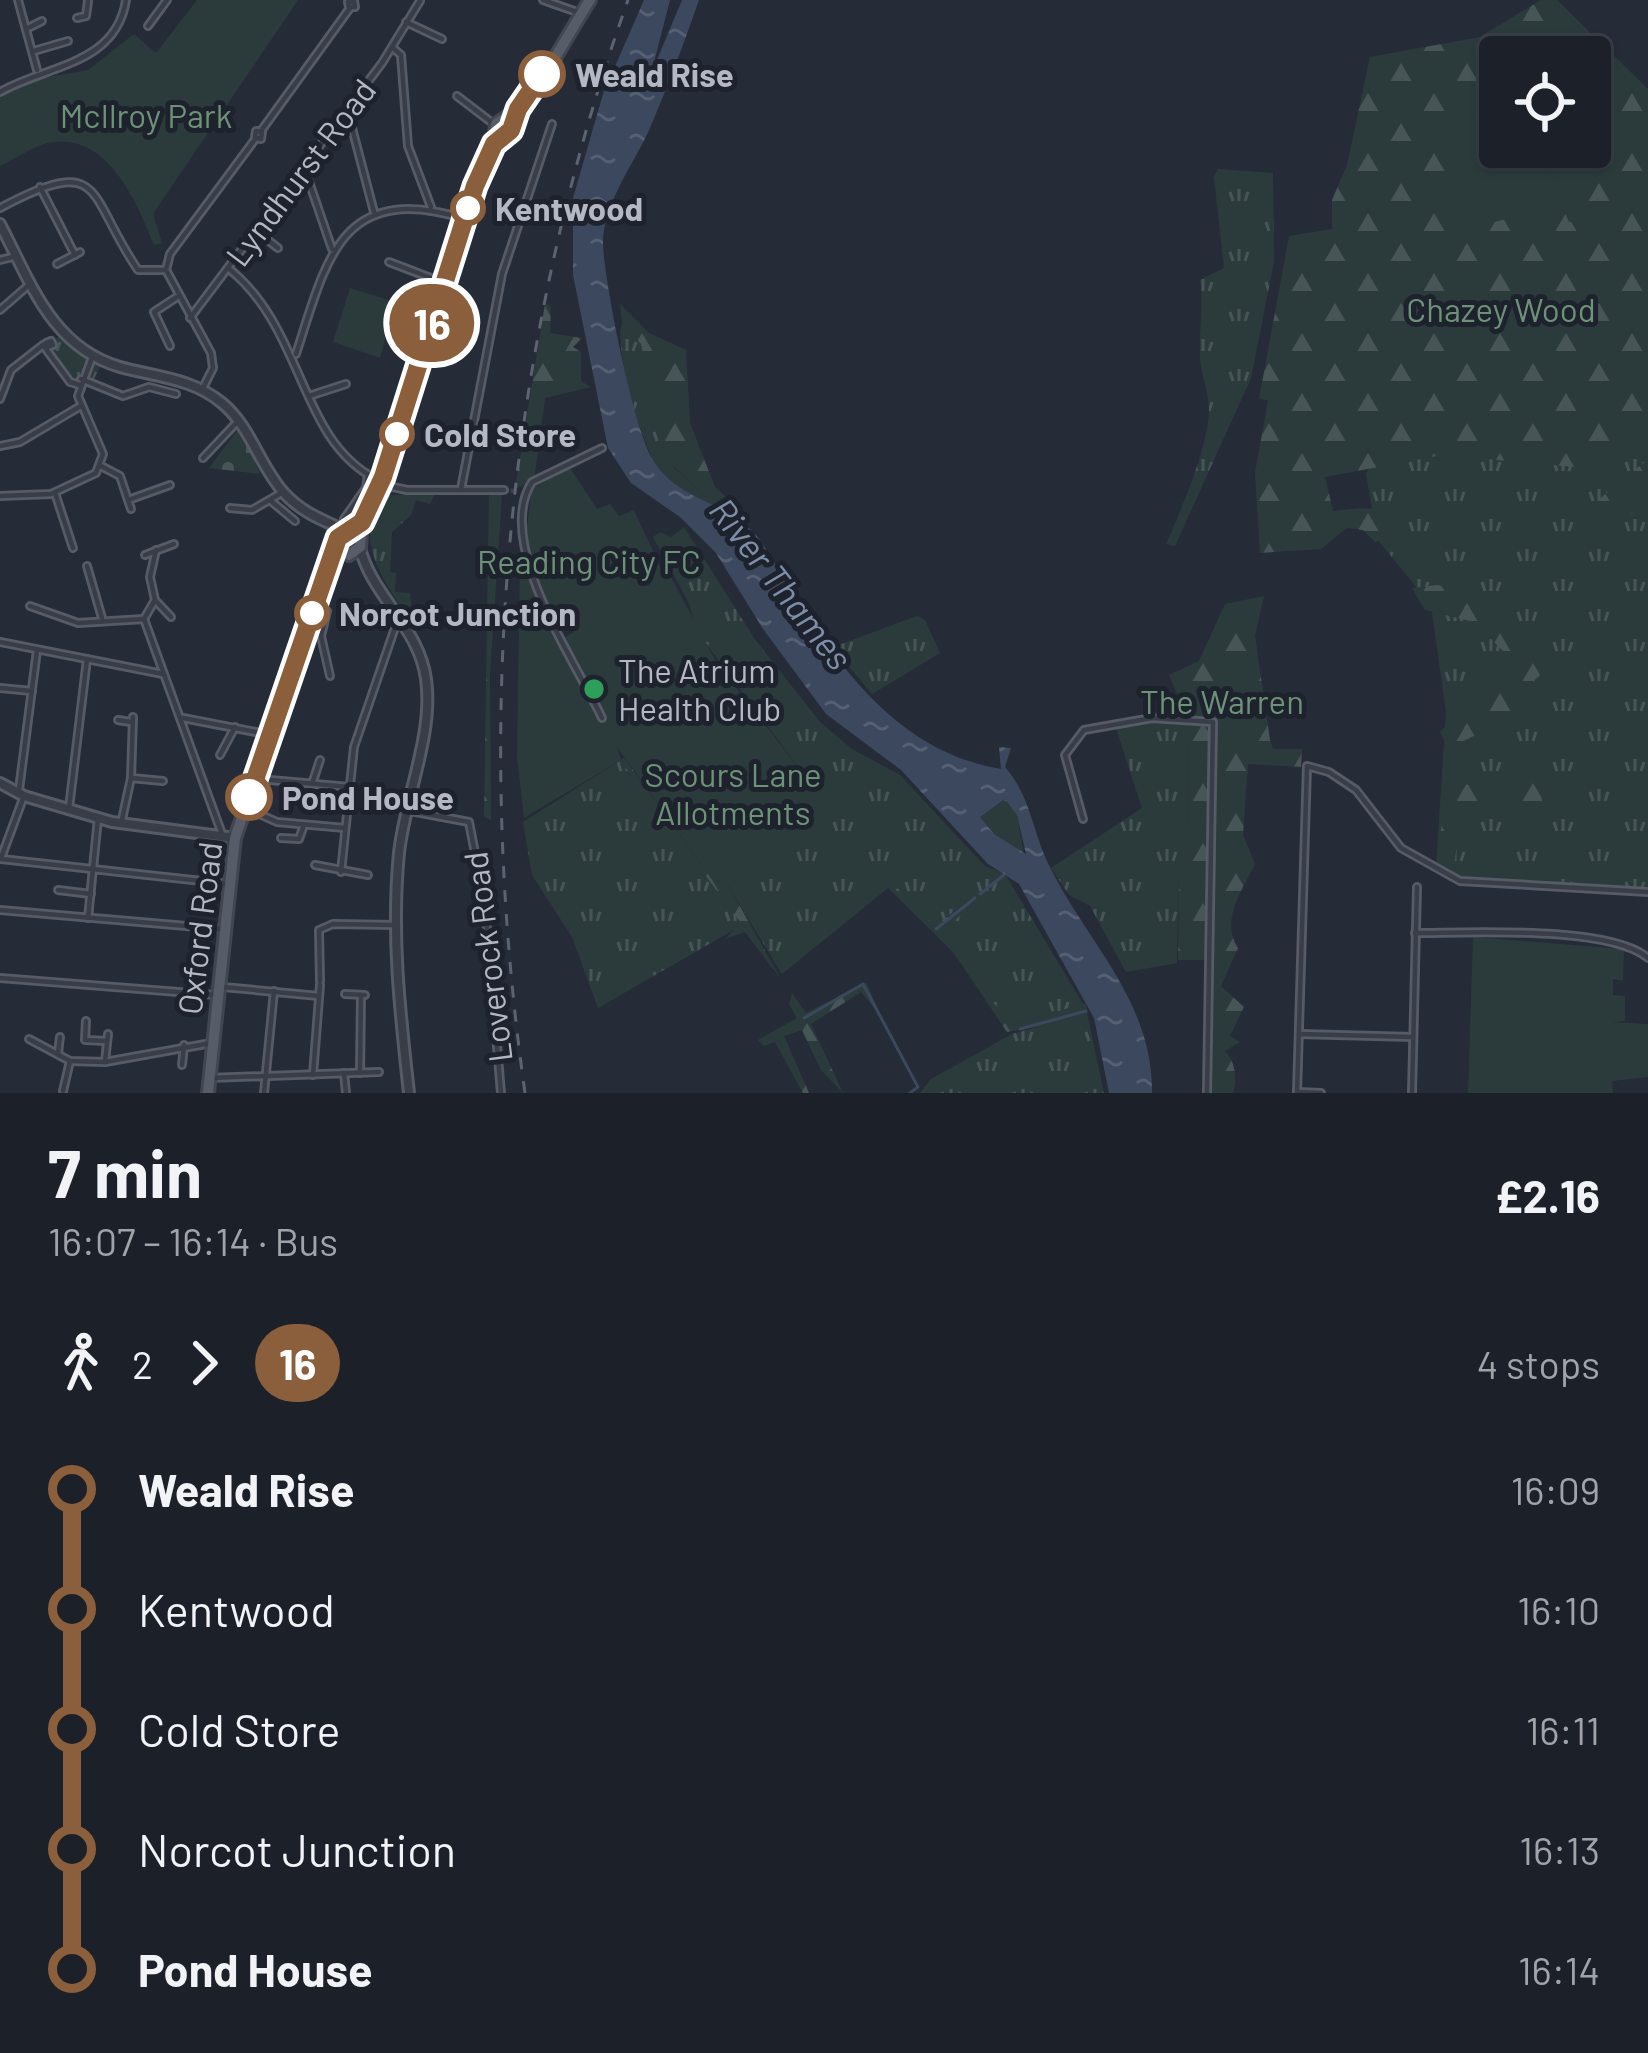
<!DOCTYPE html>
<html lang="en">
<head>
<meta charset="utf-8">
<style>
  :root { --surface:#1c2029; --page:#292d35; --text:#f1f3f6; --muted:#a0a3a8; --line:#3a3e46 }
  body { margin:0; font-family:Barlow,sans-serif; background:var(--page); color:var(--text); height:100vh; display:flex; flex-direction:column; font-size:45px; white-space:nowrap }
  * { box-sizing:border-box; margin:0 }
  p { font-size:39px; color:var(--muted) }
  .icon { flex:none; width:66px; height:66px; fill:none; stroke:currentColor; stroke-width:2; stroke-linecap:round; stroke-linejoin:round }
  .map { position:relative; height:1093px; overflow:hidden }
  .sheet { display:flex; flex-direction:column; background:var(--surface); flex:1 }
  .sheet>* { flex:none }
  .badge { padding:0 24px; border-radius:39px; font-size:42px; line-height:78px }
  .buttons { position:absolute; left:1479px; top:36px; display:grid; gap:24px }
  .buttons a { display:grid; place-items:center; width:132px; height:132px; border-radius:12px; background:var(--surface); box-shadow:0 3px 9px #0004,0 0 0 3px var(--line); font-size:60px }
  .map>.badge { position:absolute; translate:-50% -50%; box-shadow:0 0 0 6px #fff }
  .legs { display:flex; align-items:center; gap:18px; height:132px; padding:0 48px; font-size:39px }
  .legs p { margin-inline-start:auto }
  .headline { display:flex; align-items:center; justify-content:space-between; height:204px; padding:0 48px }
  h1 { font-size:66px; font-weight:700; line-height:90px }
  ul { padding:0 48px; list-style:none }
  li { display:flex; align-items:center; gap:42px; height:120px; font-size:45px }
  li i { display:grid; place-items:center; width:18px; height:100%; margin:0 15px; background:currentColor }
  li i::after { content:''; width:30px; height:30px; margin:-15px; border:9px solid; border-radius:50%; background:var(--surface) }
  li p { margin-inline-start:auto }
  li:first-child i { background:linear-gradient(#0000 50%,currentColor 0) }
  li:last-child i { background:linear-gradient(currentColor 50%,#0000 0) }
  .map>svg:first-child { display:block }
</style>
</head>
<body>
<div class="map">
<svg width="1648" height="1093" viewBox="0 0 1648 1093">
  <defs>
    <pattern id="grass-tufts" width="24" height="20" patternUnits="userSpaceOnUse" patternTransform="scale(3)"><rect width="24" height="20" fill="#2b3b3c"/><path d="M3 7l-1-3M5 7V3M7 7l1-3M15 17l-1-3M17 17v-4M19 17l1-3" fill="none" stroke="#475557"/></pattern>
    <pattern id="forest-firs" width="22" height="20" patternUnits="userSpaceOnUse" patternTransform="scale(3)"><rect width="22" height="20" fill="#2b3b3c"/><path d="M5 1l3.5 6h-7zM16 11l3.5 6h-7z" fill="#475557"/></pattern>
    <pattern id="cemetery-stones" width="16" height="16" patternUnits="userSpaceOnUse" patternTransform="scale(3)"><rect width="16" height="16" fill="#2b3b3c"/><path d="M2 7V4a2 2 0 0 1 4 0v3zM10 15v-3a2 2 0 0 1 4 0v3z" fill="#475557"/></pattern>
    <pattern id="water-ripples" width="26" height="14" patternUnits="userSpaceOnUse" patternTransform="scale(3)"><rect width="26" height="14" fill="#3c485e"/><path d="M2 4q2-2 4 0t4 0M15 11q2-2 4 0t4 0" fill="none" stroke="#566073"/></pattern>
  </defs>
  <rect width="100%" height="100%" fill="#252b37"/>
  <g fill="url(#grass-tufts)">
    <path d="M1218,169L1273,173L1274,262L1251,378L1175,546L1166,544C1181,511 1209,445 1209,409C1209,391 1200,372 1200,355C1199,329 1204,307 1200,280L1224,268L1214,177Z"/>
    <path d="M622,323L641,344L673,467L708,498L715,487L727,498L722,511C702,503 681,496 666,480C644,457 613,347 622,323Z"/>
    <polygon points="63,334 103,361 92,383 70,382 46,345"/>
    <polygon points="1648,413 1648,890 1458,879 1436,868 1446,712 1431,605 1377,539 1366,474 1379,446"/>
    <path d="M435,494L430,504L416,500L411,515L392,532L390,572L396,573L395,592L410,593L413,624C388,587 348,538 385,495Z"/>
    <polygon points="684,527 754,638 820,722 852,749 900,775 985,866 1005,874 1083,1004 1007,1027 937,930 964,903 935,927 881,873 888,888 782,974 729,887 826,804 696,630 689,603 653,537 660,532 671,537"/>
    <polygon points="917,616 925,620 940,653 872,694 833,647"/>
    <polygon points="1149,718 1188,724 1189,840 1179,867 1177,963 1126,972 1090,906 1069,895 1051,868 1142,808 1115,725"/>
    <polygon points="624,758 744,924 598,1008 572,937 532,875 523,822"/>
    <polygon points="1087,1013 1104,1093 920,1093 931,1079 1012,1034"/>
  </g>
  <g fill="url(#forest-firs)" fill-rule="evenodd">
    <path d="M1541,0H1557L1648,89V414L1575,467L1442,455L1325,477L1333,511C1363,508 1388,503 1408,530L1375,542L1363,530L1347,528L1321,549L1260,553L1255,473L1268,400L1259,399L1289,236L1332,229V200L1347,165L1370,57L1480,37ZM1500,57H1590V147H1500Z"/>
    <polygon points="545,304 551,306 550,333 582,338 573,347 581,352 581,381 591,387 545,398 534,480 515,489"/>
    <polygon points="620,304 649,333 686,350 690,423 715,487 709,499 674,467 666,467 641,344 622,323"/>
    <polygon points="1648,459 1648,476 1614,504 1648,494 1648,508 1609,523 1597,501"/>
    <polygon points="489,493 502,494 490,674 491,820 484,817"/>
    <path d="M1438,585C1486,600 1518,628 1550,667L1513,698L1514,710L1503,721L1448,749L1440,732L1512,660L1474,622L1425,610L1412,588Z"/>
    <path d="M1264,596L1255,636L1270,740L1273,749H1302L1301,767L1248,764L1243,835L1255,864C1242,891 1220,920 1238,948L1221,986L1244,1007L1230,1036L1240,1042L1225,1051C1235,1061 1238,1079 1233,1093H1205L1209,960H1178L1179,867L1189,839L1188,725L1149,714L1180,701L1169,675L1199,661L1225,604Z"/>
    <polygon points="624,758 711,878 729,887 781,979 745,932 725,939 741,923 622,763"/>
    <polygon points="1540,783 1543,808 1461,813 1453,875 1438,865 1445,785"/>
    <polygon points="1006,799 1017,815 1024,854 994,834 980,817"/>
    <polygon points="881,872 935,926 970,900 973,904 941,933 1011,1026 1085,1003 1088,1012 1071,1021 1007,1032 954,953 883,883"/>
    <polygon points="866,982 881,1016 861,992 811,1024 843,1093 821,1070 802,1030 784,1036 809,1093 803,1093 775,1042 764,1046 758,1040 797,1018 789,1004 792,993 806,1013"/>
  </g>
  <polygon fill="url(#cemetery-stones)" points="240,427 260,474 209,468"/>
  <g fill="#2b3b3c">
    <path d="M197,0H298L153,214L162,243L154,245C138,205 109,134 53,142C36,144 16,159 0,166V96L42,78L88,70L134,34L156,53Z"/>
    <polygon points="1486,111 1500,124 1500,147 1527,147 1574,203 1605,201 1609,214 1569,222 1562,206 1473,227 1443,180 1457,130"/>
    <polygon points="350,288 395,302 380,358 333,342"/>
    <polygon points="570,468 597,509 610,504 619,516 634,510 665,577 670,575 715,660 827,804 729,887 711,878 617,747 621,760 524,818 517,757 520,559 525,557 560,640 574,632 566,613 554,618 525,542 532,489"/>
    <polygon points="1473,937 1624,949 1623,981 1613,979 1613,995 1625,996 1625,1021 1612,1022 1648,1024 1648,1077 1612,1081 1613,1093 1468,1093"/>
  </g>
  <path fill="url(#water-ripples)" fill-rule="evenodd" d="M644,0H670L651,74L682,0H699C684,43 668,86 650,128C634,164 602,205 603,245C605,286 633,425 652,458C676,501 722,499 753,532C769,549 780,574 792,594C845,674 901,752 1001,769L999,747L1011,748L1005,767C1029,794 1032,827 1046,859C1083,939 1153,998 1152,1093H1109L1094,1018L1019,884L988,864L901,770L826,714L763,629L716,553L680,517L631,483L608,448L573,275V198L603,94ZM1005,799L1017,815L1026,854L994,834L980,817Z"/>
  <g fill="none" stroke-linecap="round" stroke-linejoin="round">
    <g stroke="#3c485e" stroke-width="3">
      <polyline points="980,894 1004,875"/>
      <polyline points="936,929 975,898"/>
      <polyline points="804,1018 863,984 918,1087 910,1093"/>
      <polyline points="1020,1029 1086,1011"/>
    </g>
    <polyline stroke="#3a404c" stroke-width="4.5" stroke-dasharray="4.5 2" stroke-linecap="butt" points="504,490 516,491"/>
    <defs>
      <g id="minor">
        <polyline points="18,0 37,70"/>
        <polyline points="543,0 577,12"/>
        <polygon points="354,1 355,7 349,7 348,2"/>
        <polyline points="77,18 86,16 88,1"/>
        <polyline points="406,22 442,39"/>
        <polyline points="148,26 167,0"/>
        <polyline points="26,29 42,21"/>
        <polyline points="393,48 401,55 408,146 431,207"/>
        <polyline points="34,51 68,41"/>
        <path d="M0,92C47,65 116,65 126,0"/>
        <polyline points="457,96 495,125"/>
        <polyline points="347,109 374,212"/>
        <polygon points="256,131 262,132 261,139 255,137"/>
        <polyline points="261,131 350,8"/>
        <polyline points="304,167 332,249"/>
        <polyline points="40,187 75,255"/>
        <path d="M0,208C106,152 86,194 138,270H166"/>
        <polyline points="256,231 278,248"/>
        <polyline points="0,260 17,256"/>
        <polyline points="389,262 444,283"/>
        <polyline points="57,264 80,252"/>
        <path d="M228,268C305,329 298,439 376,479"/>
        <polyline points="166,270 170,254 256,138"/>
        <polyline points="166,270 211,353 213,368 203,388"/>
        <polyline points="0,310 30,284"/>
        <polyline points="190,318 382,63 420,1"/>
        <polygon points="51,341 53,345 48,347 46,343"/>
        <polyline points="170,346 154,312 177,297"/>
        <path d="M296,354C327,258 341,181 465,219"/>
        <polyline points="81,379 123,396 149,387 176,394"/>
        <polyline points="309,396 346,384"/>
        <polyline points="0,399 11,370 43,345 70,382 80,385"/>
        <polyline points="0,446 20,442 79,407"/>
        <path d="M602,448L532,482C493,543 576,662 602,718"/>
        <polyline points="203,458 239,420"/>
        <polyline points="101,466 120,476 131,509"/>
        <polyline points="379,484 407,490 504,490"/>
        <polyline points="461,489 502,274 552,124"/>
        <polyline points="55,493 73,548"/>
        <polyline points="0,496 51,494 96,473 103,454 78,396 93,355"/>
        <polyline points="131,499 170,485"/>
        <polyline points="271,501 295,521"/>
        <polyline points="230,508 252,510 283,492"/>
        <polyline points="344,519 366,488 368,475"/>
        <polyline points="145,555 174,544"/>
        <polyline points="87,566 102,618"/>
        <polyline points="155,600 171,617"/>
        <polyline points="30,606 78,623 144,619 222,834"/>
        <polyline points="327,611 321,636 330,676"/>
        <polyline points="144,619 155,600 150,577 156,550"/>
        <polyline points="0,642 163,674"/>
        <polyline points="0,688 32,691"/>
        <polyline points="183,718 266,734"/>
        <polyline points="118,720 131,722"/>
        <polyline points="220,755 235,727"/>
        <polyline points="131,778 163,781"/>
        <polyline points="259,779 349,787"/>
        <polyline points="312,784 320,760"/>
        <polyline points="19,790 37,650"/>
        <polyline points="69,808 87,659"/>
        <polyline points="246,808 277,822 345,828"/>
        <polyline points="405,810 469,822 485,905 501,1093"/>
        <polyline points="1083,819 1065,755 1084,730 1152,718 1213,722 1207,1093"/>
        <polyline points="121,824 131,778 133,717"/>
        <polyline points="281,838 299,839 304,825"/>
        <polyline points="1,858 24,796"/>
        <polyline points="1,859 229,884"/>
        <polyline points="315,865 368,875"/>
        <polyline points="341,872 354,747 399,616"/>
        <polyline points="58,890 91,894"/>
        <polyline points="0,910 221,929"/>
        <polyline points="88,918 98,818"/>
        <path d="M1415,933C1468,933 1609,925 1648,958"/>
        <polyline points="0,978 216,995"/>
        <polyline points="320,981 319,930 333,924 395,925"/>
        <polyline points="223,987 319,996"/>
        <polyline points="345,994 365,995"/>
        <polyline points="86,1021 85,1040 107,1041"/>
        <polyline points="1299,1034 1413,1037"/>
        <polyline points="29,1039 70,1061 105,1062 211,1043"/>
        <polyline points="58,1053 60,1037"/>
        <polyline points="105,1062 108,1034"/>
        <polyline points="182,1065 184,1045"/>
        <polyline points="344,1073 346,1093"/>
        <polyline points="360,1073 361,995"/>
        <polyline points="313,1075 320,985"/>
        <polyline points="209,1078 379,1072"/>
        <polyline points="63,1091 70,1061"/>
        <polyline points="1297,1092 1321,1093"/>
        <polyline points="264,1093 274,991"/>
        <polyline points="1297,1093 1307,766 1329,772 1356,790 1401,848 1460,881 1648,892"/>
        <polyline points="1412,1093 1417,887"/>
      </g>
      <g id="tertiary">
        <path d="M0,224C30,281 51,347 120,367C156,377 192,378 222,403C251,427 259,465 284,493C302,513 323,520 346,531"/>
        <path d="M360,548C372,596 419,627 426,679C434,734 405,797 399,853C391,934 400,1012 409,1093"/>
        <polyline points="0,783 24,796 112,822 235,838"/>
      </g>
      <g id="primary">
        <path d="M494,144C526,113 563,42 590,0"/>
        <polyline points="337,545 349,555 360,547 362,522 388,463 473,193 494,144 496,124 518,109"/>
        <polyline points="208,1093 235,838 337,541 362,522"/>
      </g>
    </defs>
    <use href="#minor" stroke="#565b66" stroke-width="10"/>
    <use href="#tertiary" stroke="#565b66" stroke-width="14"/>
    <use href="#primary" stroke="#414651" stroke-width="16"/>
    <use href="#minor" stroke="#383d48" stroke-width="4.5"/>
    <use href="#tertiary" stroke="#383d48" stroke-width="8"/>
    <use href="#primary" stroke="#565c68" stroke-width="10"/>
    <path stroke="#5d6370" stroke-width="3" stroke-dasharray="12 12" stroke-linecap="butt" d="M525,1093C473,725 503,351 628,0"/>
  </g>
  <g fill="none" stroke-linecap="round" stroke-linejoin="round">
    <defs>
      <polyline id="line-1" points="249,797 338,538 362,522 383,477 475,186 494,144 511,130 518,109 542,74"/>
    </defs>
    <use href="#line-1" stroke="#fff" stroke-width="27"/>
    <use href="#line-1" stroke="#8b5e3c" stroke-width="18"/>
  </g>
  <g fill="#fff" stroke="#8b5e3c" stroke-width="6">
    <circle cx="542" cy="74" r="21"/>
    <circle cx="468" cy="208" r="15"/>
    <circle cx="397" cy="434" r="15"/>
    <circle cx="312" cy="613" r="15"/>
    <circle cx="249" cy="797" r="21"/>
  </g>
  <circle fill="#2e9e5b" stroke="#1d222d" stroke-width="4.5" cx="594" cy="689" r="12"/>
  <g text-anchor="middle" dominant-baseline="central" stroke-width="10" stroke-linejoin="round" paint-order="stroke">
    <g font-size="33" font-weight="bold" fill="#b3b8c4" stroke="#1d222d" text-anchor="start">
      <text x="575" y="74">Weald Rise</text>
      <text x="495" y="208">Kentwood</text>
      <text x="424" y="434">Cold Store</text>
      <text x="339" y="613">Norcot Junction</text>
      <text x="282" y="797">Pond House</text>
    </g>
    <g font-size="33" fill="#6d9278" stroke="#1d222d">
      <text x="146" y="115">McIlroy Park</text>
      <text x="1501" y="309">Chazey Wood</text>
      <text x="589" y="561">Reading City FC</text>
      <text x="1222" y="701">The Warren</text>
      <text x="733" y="774">Scours Lane<tspan x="733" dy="38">Allotments</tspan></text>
    </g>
    <g font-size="33" fill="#b3b8c4" stroke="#1d222d">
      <text transform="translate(300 172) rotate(-53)">Lyndhurst Road</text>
      <text transform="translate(199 928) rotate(-83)">Oxford Road</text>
      <text transform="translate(487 957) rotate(-97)">Loverock Road</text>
    </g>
    <g font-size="33" fill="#b3b8c4" stroke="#1d222d" text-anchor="start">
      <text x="618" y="670">The Atrium<tspan x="618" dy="38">Health Club</tspan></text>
    </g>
    <g font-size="36" font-style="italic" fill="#7f8ea8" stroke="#1d222d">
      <text transform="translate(782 583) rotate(52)">River Thames</text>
    </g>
  </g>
</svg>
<div class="buttons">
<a><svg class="icon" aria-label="locate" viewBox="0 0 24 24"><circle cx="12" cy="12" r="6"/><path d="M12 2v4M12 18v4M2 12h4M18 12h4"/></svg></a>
</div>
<b class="badge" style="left:432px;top:323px;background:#8b5e3c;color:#fff">16</b>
</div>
<section class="sheet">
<div class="headline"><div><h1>7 min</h1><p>16:07 – 16:14 · Bus</p></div><b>£2.16</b></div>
<div class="legs"><svg class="icon" aria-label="walk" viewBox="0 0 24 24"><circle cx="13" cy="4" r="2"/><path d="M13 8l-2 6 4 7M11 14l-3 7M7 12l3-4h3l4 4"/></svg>2<svg class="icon" aria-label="forward" viewBox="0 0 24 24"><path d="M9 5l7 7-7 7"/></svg><b class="badge" style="background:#8b5e3c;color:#fff">16</b><p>4 stops</p></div>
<ul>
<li><i style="color:#8b5e3c"></i><b>Weald Rise</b><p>16:09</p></li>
<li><i style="color:#8b5e3c"></i><span>Kentwood</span><p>16:10</p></li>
<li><i style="color:#8b5e3c"></i><span>Cold Store</span><p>16:11</p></li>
<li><i style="color:#8b5e3c"></i><span>Norcot Junction</span><p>16:13</p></li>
<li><i style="color:#8b5e3c"></i><b>Pond House</b><p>16:14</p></li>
</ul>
</section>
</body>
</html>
